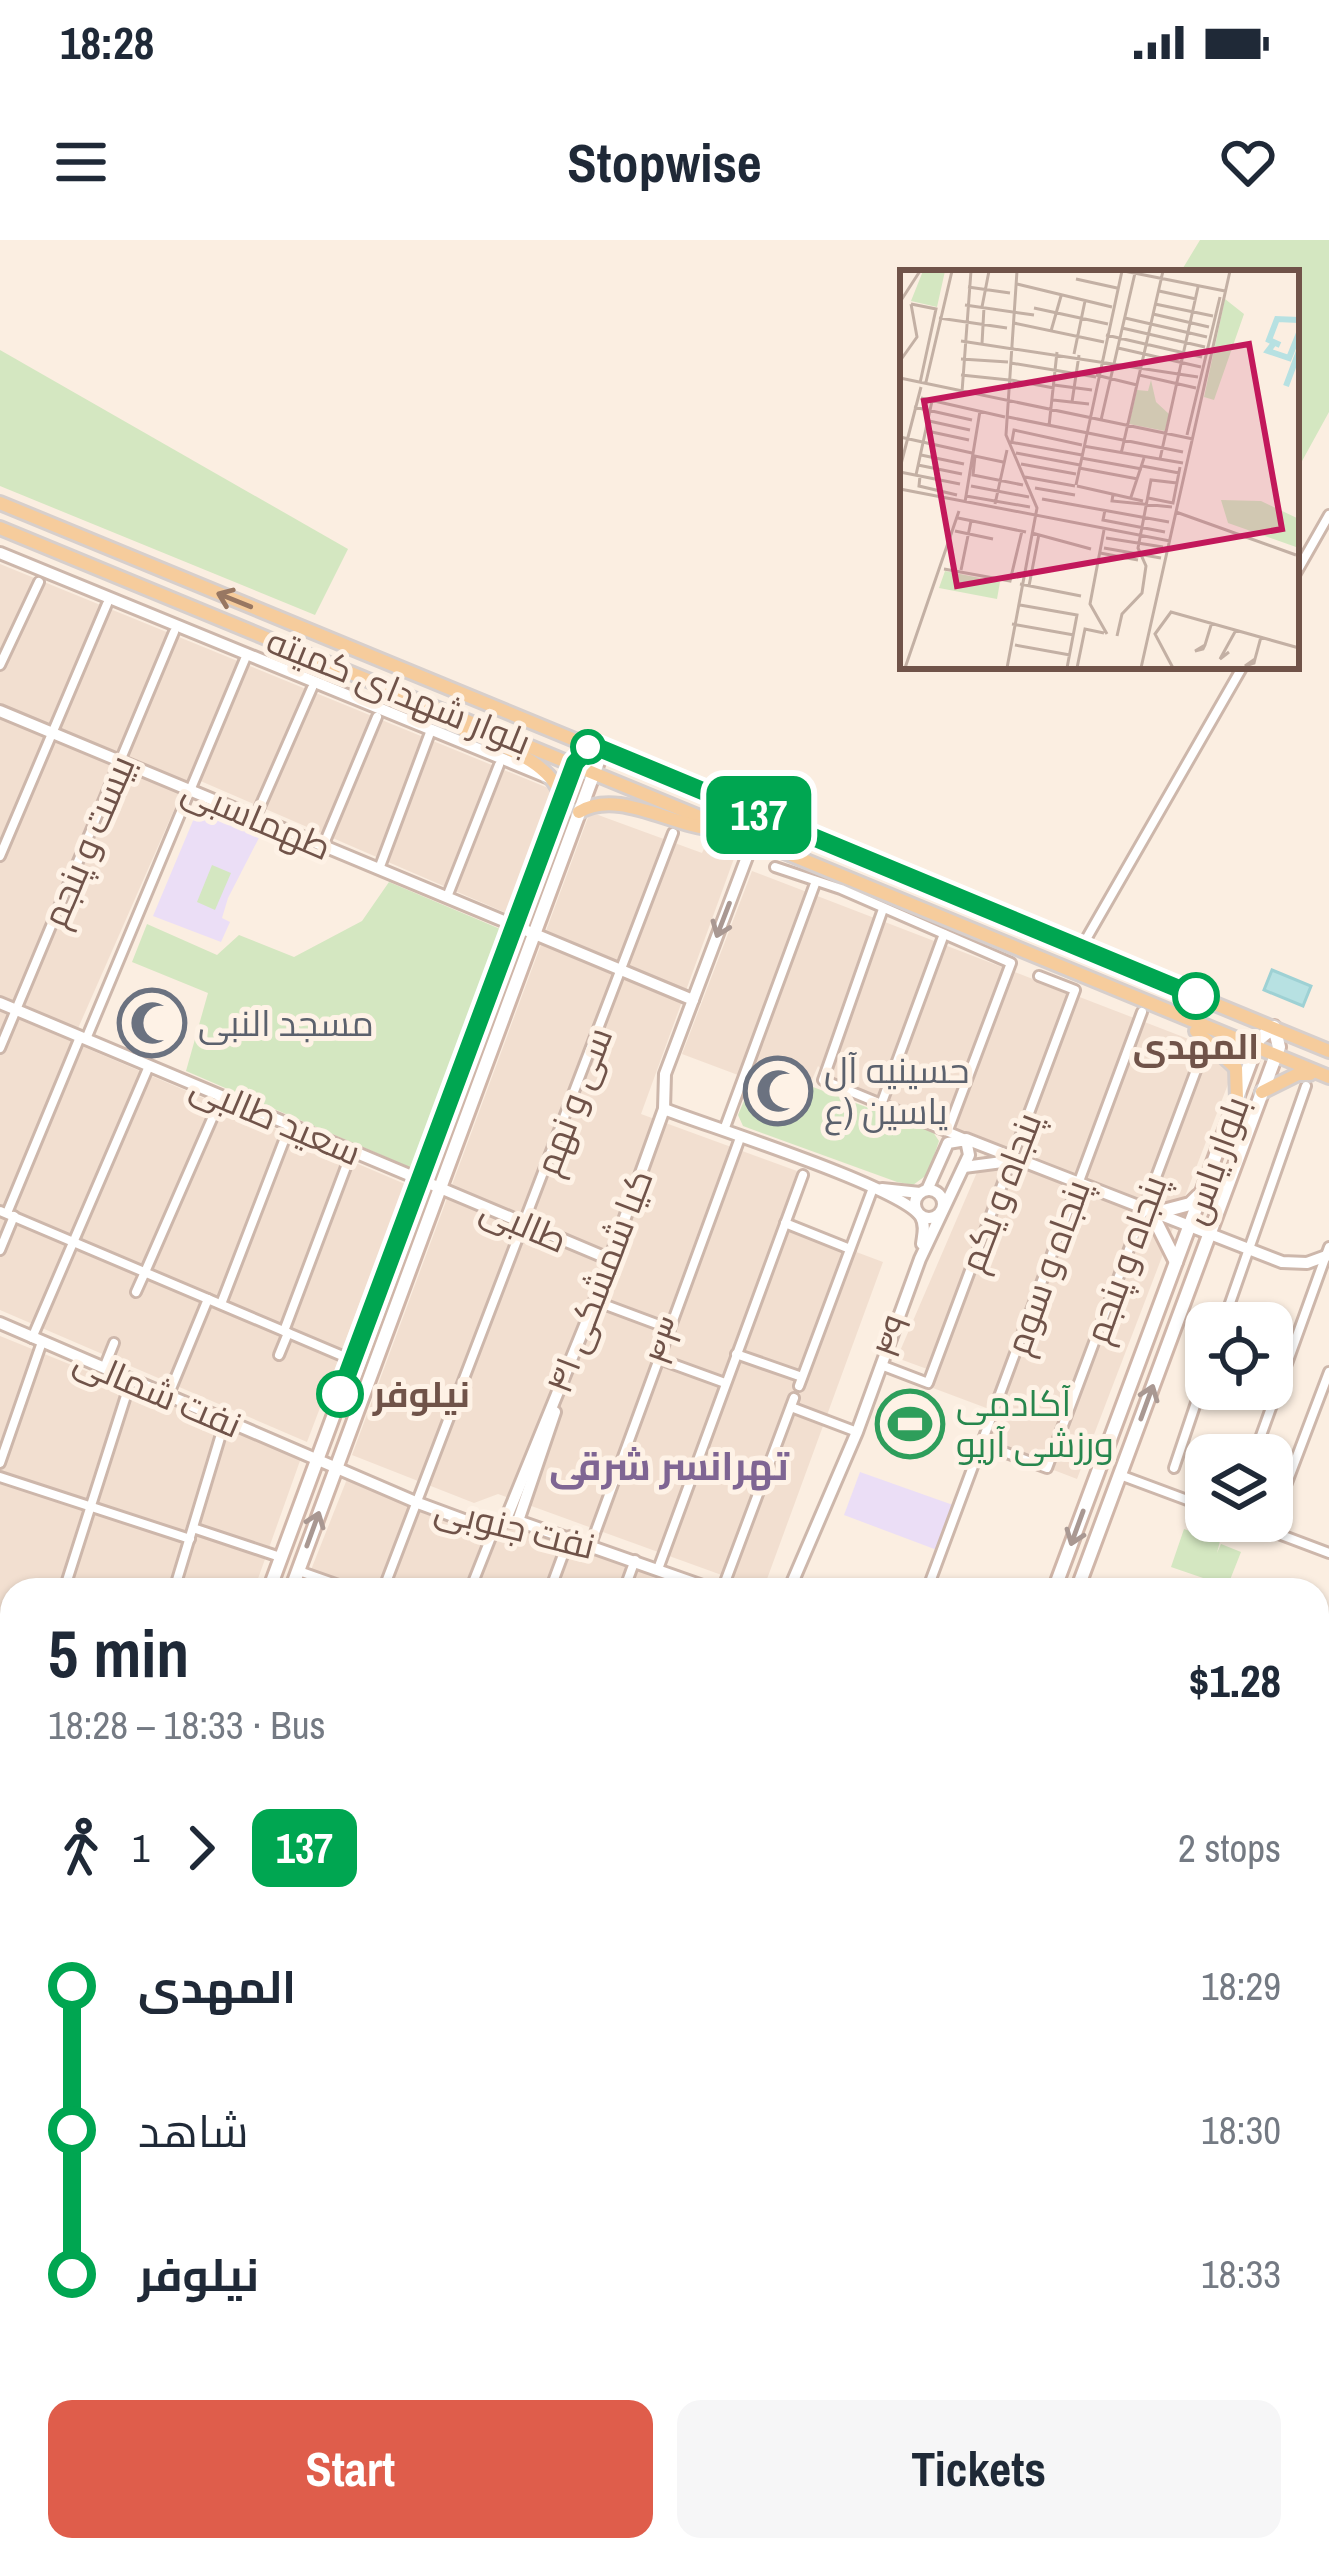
<!DOCTYPE html>
<html lang="en">
<head>
<meta charset="utf-8">
<style>
  :root { --surface:#fff; --page:#f6f6f7; --text:#1f2937; --muted:#747a83; --accent:#df5d4b }
  body { margin:0; font-family:"Archivo Narrow",Cairo,sans-serif; background:var(--page); color:var(--text); height:100vh; display:flex; flex-direction:column; font-size:45px; white-space:nowrap }
  * { box-sizing:border-box; margin:0 }
  p { font-size:39px; color:var(--muted) }
  .icon { flex:none; width:66px; height:66px; fill:none; stroke:currentColor; stroke-width:2; stroke-linecap:round; stroke-linejoin:round }
  .map { position:relative; flex:1; overflow:hidden }
  .panel { position:absolute; left:0px; top:1338px; width:1329px; height:984px; display:flex; flex-direction:column; background:var(--surface); border-radius:36px 36px 0 0; box-shadow:0 3px 9px #0004 }
  .panel>* { flex:none }
  .badge { padding:0 24px; border-radius:18px; font-size:42px; line-height:78px }
  .buttons { position:absolute; left:1185px; top:1062px; display:grid; gap:24px }
  .buttons a { display:grid; place-items:center; width:108px; height:108px; border-radius:24px; background:var(--surface); box-shadow:0 3px 9px #0004; font-size:60px }
  .map>.badge { position:absolute; translate:-50% -50%; box-shadow:0 0 0 6px #fff }
  .legs { display:flex; align-items:center; gap:18px; height:132px; padding:0 48px; font-size:39px }
  .legs p { margin-inline-start:auto }
  .summary { display:flex; align-items:center; justify-content:space-between; height:204px; padding:0 48px }
  h1 { font-size:66px; font-weight:700; line-height:90px }
  .button { display:flex; gap:24px; margin-top:auto; padding:24px 48px }
  .button a { flex:1; height:138px; border-radius:24px; background:var(--accent); color:#fff; font-size:48px; font-weight:700; line-height:138px; text-align:center }
  .button a+a { background:var(--page); color:var(--text) }
  ul { padding:0 48px; list-style:none }
  li { display:flex; align-items:center; gap:42px; height:144px; font-size:45px }
  li i { display:grid; place-items:center; width:18px; height:100%; margin:0 15px; background:currentColor }
  li i::after { content:''; width:30px; height:30px; margin:-15px; border:9px solid; border-radius:50%; background:var(--surface) }
  li p { margin-inline-start:auto }
  li:first-child i { background:linear-gradient(#0000 50%,currentColor 0) }
  li:last-child i { background:linear-gradient(currentColor 50%,#0000 0) }
  .status { display:flex; justify-content:space-between; align-items:center; height:84px; padding:0 60px; background:var(--surface); direction:ltr }
  .status svg { height:33px; fill:currentColor }
  header { display:flex; justify-content:space-between; align-items:center; height:156px; padding:0 48px; background:var(--surface); font-size:54px; font-weight:700 }
  .map>svg:first-child { display:block }
</style>
</head>
<body>
<div class="status"><b>18:28</b><svg viewBox="0 0 49 12"><path d="M0 12V9h3v3zM5 12V6h3v6zM10 12V3h3v9zM15 12V0h3v12zM26 1h20v11H26zM47 4h2v5h-2z"/></svg></div>
<header><svg class="icon" aria-label="menu" viewBox="0 0 24 24"><path d="M4 6h16M4 12h16M4 18h16"/></svg>Stopwise<svg class="icon" aria-label="heart" viewBox="0 0 24 24"><path d="M12 20l-8-8c-3-5 5-10 8-4 3-6 11-1 8 4z"/></svg></header>
<div class="map">
<svg width="1329" height="2322" viewBox="0 0 1329 2322">
  <rect width="100%" height="100%" fill="#fbeee1"/>
  <g fill="#f2dfd0">
    <polygon points="0,324 553,550 506,673 189,536 72,802 405,944 307,1202 0,1070"/>
    <polygon points="590,572 702,613 707,602 736,613 641,874 797,931 779,983 883,1022 763,1350 498,1254 474,1263 352,1215"/>
    <polygon points="752,631 1238,818 1077,1239 986,1204 997,1172 933,1148 938,1133 897,1118 990,902 833,841 818,826 799,869 735,848 738,835 682,814"/>
    <polygon points="0,1096 301,1218 254,1350 12,1350 12,1698 0,1697"/>
    <polygon points="349,1234 502,1295 512,1278 693,1350 303,1350"/>
    <polygon points="1317,1380 1329,1384 1329,2322 1037,2322 1009,2310 1317,2310"/>
    <polygon points="0,1731 12,1733 12,1937 0,1972"/>
    <polygon points="12,2079 12,2310 61,2310 56,2322 0,2322 0,2112"/>
    <polygon points="139,2310 637,2310 633,2322 168,2322"/>
  </g>
  <g fill="#ebdef6">
    <polygon points="200,564 263,590 228,658 222,678 230,682 221,702 153,676"/>
    <polygon points="860,1232 953,1265 937,1310 844,1275"/>
  </g>
  <g fill="#d4e7c1">
    <polygon points="1200,0 1329,0 1329,172 1296,232 1296,33 1180,33"/>
    <polygon points="0,110 348,309 315,375 0,246"/>
    <polygon points="212,625 231,633 215,670 197,662"/>
    <polygon points="389,642 505,691 416,930 186,831 208,753 132,722 147,684 217,715 239,695 294,717 362,681"/>
    <polygon points="813,847 933,892 939,901 928,934 913,945 897,942 743,886 738,875 746,856 803,873"/>
    <polygon points="1184,1289 1220,1301 1217,1313 1221,1304 1241,1312 1226,1350 1203,1350 1206,1339 1171,1327"/>
    <polygon points="1317,1556 1329,1560 1329,1604 1322,1623 1317,1621"/>
    <polygon points="1329,2070 1329,2322 1235,2322 1240,2310 1317,2310 1317,2103"/>
  </g>
  <polygon fill="#b7e1e2" stroke="#9ed1d4" stroke-width="3" points="1272,730 1311,746 1303,766 1264,750"/>
  <g fill="none" stroke-linecap="round" stroke-linejoin="round">
    <defs>
      <g id="minor">
        <polyline points="1296,333 1329,275"/>
        <polyline points="0,425 39,342"/>
        <polyline points="255,578 312,448"/>
        <polyline points="323,606 377,477"/>
        <polyline points="0,616 107,364"/>
        <polyline points="775,627 841,649 1011,723 948,890"/>
        <polyline points="379,629 431,490"/>
        <polyline points="447,657 499,525"/>
        <polyline points="883,669 823,840 963,898"/>
        <polyline points="1081,708 1243,426"/>
        <polyline points="86,799 245,419"/>
        <polyline points="0,808 174,392"/>
        <polyline points="882,862 944,694"/>
        <polyline points="724,890 816,641"/>
        <polyline points="0,971 352,1120"/>
        <polyline points="7,973 80,797"/>
        <polyline points="785,983 850,1009"/>
        <polyline points="0,1010 14,976"/>
        <polyline points="145,1032 222,856"/>
        <polyline points="136,1052 145,1032"/>
        <polyline points="595,1061 670,1089"/>
        <polyline points="221,1064 290,885"/>
        <polyline points="1223,1083 1306,846"/>
        <polyline points="284,1091 352,911"/>
        <polyline points="32,1098 149,826"/>
        <polyline points="736,1114 802,1137"/>
        <polyline points="279,1115 288,1093"/>
        <polyline points="659,1119 725,1143"/>
        <polyline points="881,1125 928,1143 1075,750 1039,736"/>
        <polyline points="104,1128 114,1103"/>
        <polyline points="799,1146 873,948"/>
        <polyline points="168,1156 208,1059"/>
        <polyline points="791,1167 857,1192"/>
        <polyline points="982,1204 1047,1228 1204,809"/>
        <polyline points="1254,1215 1329,1007"/>
        <polyline points="0,1223 42,1102"/>
        <polyline points="1174,1228 1206,1133"/>
        <polyline points="1120,1235 1206,1267"/>
        <polyline points="0,1237 190,1299"/>
        <polyline points="1244,1281 1329,1313"/>
        <polyline points="193,1288 280,1317"/>
        <polyline points="1269,1290 1329,1132"/>
        <polyline points="591,1304 740,898"/>
        <polyline points="658,1329 803,935"/>
        <polyline points="299,1331 353,1350"/>
        <polyline points="64,1350 131,1140"/>
        <polyline points="174,1350 225,1181"/>
        <polyline points="383,1350 673,593"/>
        <polyline points="470,1350 497,1282"/>
        <polyline points="550,1350 570,1296"/>
        <polyline points="624,1350 635,1320"/>
        <polyline points="722,1350 794,1158"/>
        <polyline points="927,1350 1142,772"/>
        <polyline points="0,1387 12,1390"/>
        <polyline points="1318,1552 1329,1522"/>
        <polyline points="0,1607 12,1576"/>
        <polyline points="1318,1783 1329,1753"/>
        <polyline points="0,1906 12,1907"/>
        <polyline points="1317,1922 1329,1927"/>
        <polyline points="1317,2059 1329,2028"/>
        <polyline points="109,2310 138,2322"/>
        <polyline points="144,2312 145,2310"/>
        <polyline points="65,2322 70,2310"/>
        <polyline points="221,2322 226,2310"/>
        <polyline points="406,2322 411,2310"/>
        <polyline points="486,2322 491,2310"/>
        <polyline points="566,2322 571,2310"/>
        <polyline points="646,2322 651,2310"/>
        <polyline points="1216,2322 1220,2310"/>
      </g>
      <g id="tertiary">
        <polyline points="0,313 552,539"/>
        <polyline points="0,471 693,760"/>
        <polyline points="0,763 609,1019"/>
        <path d="M664,869C707,886 902,947 921,977C926,986 923,995 922,1004"/>
        <polyline points="966,899 1282,1022 1307,1023 1329,1015"/>
        <polyline points="964,927 1010,921"/>
        <polyline points="882,949 920,953"/>
        <circle cx="929" cy="964" r="14"/>
        <polyline points="0,1083 418,1263 472,1283 518,1281 714,1350"/>
        <polyline points="506,1279 595,1061 664,869 665,834 753,601"/>
        <polyline points="518,1281 555,1172"/>
        <polyline points="789,1350 857,1192 920,1019 969,915 966,900 948,903 927,950"/>
        <polyline points="0,2291 12,2262"/>
        <polyline points="1049,2310 1070,2322"/>
      </g>
      <g id="secondary">
        <polyline points="1176,1022 1152,974 1190,964 1198,956"/>
        <polyline points="269,1350 575,523 592,505 599,519 291,1350"/>
        <polyline points="1054,1350 1259,799 1274,787 1279,807 1077,1350"/>
        <polyline points="0,2021 12,1988"/>
        <polyline points="0,2080 12,2047"/>
        <polyline points="306,2322 310,2310"/>
        <polyline points="323,2322 328,2310"/>
        <polyline points="691,2322 695,2310"/>
        <polyline points="717,2322 721,2310"/>
      </g>
      <g id="primary">
        <polyline points="0,263 1329,811"/>
        <polyline points="0,288 1329,837"/>
        <path d="M427,470C466,499 547,509 562,558"/>
        <path d="M579,572C618,548 673,587 716,589"/>
        <polyline points="1196,791 1236,828 1237,859"/>
        <polyline points="1262,852 1298,834 1310,834"/>
        <polyline points="0,1704 12,1706"/>
        <polyline points="0,1720 12,1723"/>
        <polyline points="1317,1839 1329,1844"/>
        <polyline points="1317,1857 1329,1861"/>
      </g>
    </defs>
    <use href="#minor" stroke="#cdb7ab" stroke-width="14"/>
    <use href="#tertiary" stroke="#cdb7ab" stroke-width="16"/>
    <use href="#secondary" stroke="#d0b6a9" stroke-width="18"/>
    <use href="#primary" stroke="#d7cfcc" stroke-width="18"/>
    <use href="#minor" stroke="#fff" stroke-width="8"/>
    <use href="#tertiary" stroke="#fff" stroke-width="10"/>
    <use href="#secondary" stroke="#fff" stroke-width="12"/>
    <use href="#primary" stroke="#f6cc9c" stroke-width="12"/>
  </g>
  <defs><path id="oneway-shaft" d="M-6 0H5M1.5-3L5.5 0L1.5 3" fill="none" stroke-width="1.6" stroke-linecap="round" stroke-linejoin="round" transform="scale(3)"/></defs>
  <use stroke="#987762" href="#oneway-shaft" transform="translate(234 360) rotate(-158)"/>
  <g stroke="#a99892">
    <use href="#oneway-shaft" transform="translate(723 680) rotate(111)"/>
    <use href="#oneway-shaft" transform="translate(1147 1162) rotate(-70)"/>
    <use href="#oneway-shaft" transform="translate(1077 1288) rotate(110)"/>
    <use href="#oneway-shaft" transform="translate(313 1289) rotate(-70)"/>
  </g>
  <g fill="none" stroke-linecap="round" stroke-linejoin="round">
    <defs>
      <polyline id="line-1" points="340,1154 575,523 592,505 1196,756"/>
    </defs>
    <use href="#line-1" stroke="#fff" stroke-width="27"/>
    <use href="#line-1" stroke="#00a651" stroke-width="18"/>
  </g>
  <defs>
    <symbol id="mosque-ring" viewBox="-11 -11 22 22"><circle r="9.5" fill="#fef2e6" stroke="#6b7280" stroke-width="1.5"/><path d="M3.5-4.9A6 6 0 1 0 3.5 4.9A5 5 0 1 1 3.5-4.9Z" fill="#6b7280"/></symbol>
    <symbol id="stadium-ring" viewBox="-11 -11 22 22"><circle r="9.5" fill="#fef2e6" stroke="#2e9e5b" stroke-width="1.5"/><path d="M0-5a6.5 5 0 1 0 0 10a6.5 5 0 1 0 0-10ZM-3.5-1.8h7v3.6h-7Z" fill="#2e9e5b"/></symbol>
  </defs>
  <g fill-rule="evenodd">
    <use href="#mosque-ring" x="114" y="745" width="76" height="76"/>
    <use href="#mosque-ring" x="740" y="813" width="76" height="76"/>
    <use href="#stadium-ring" x="872" y="1146" width="76" height="76"/>
  </g>
  <g fill="#fff" stroke="#00a651" stroke-width="6">
    <circle cx="588" cy="507" r="15"/>
    <circle cx="1196" cy="756" r="21"/>
    <circle cx="340" cy="1154" r="21"/>
  </g>
  <g text-anchor="middle" dominant-baseline="central" stroke-width="10" stroke-linejoin="round" paint-order="stroke">
    <g font-size="36" fill="#705349" stroke="#fef2e6">
      <text transform="translate(399 451) rotate(22)">بلوار شهدای کمیته</text>
      <text transform="translate(257 578) rotate(23)">طهماسبی</text>
      <text transform="translate(88 601) rotate(-67)">بیست و پنجم</text>
      <text transform="translate(573 861) rotate(-69)">سی و نهم</text>
      <text transform="translate(276 879) rotate(23)">سعید طالبی</text>
      <text transform="translate(1215 920) rotate(-70)">بلوار یاس</text>
      <text transform="translate(1000 952) rotate(-69)">پنجاه و یکم</text>
      <text transform="translate(524 984) rotate(23)">طالبی</text>
      <text transform="translate(1125 1019) rotate(-70)">پنجاه و پنجم</text>
      <text transform="translate(1047 1027) rotate(-70)">پنجاه و سوم</text>
      <text transform="translate(599 1041) rotate(-69)">۴۱ کیا شمشکی</text>
      <text transform="translate(892 1096) rotate(-70)">۴۹</text>
      <text transform="translate(666 1101) rotate(-70)">۴۳</text>
      <text transform="translate(158 1152) rotate(23)">نفت شمالی</text>
      <text transform="translate(515 1287) rotate(14)">نفت جنوبی</text>
    </g>
    <g font-size="36" fill="#5b616d" stroke="#fef2e6" text-anchor="start">
      <text x="198" y="783">مسجد النبی</text>
      <text x="824" y="830">حسینیه آل<tspan x="824" dy="41">یاسین (ع</tspan></text>
    </g>
    <g font-size="36" font-weight="bold" fill="#705349" stroke="#fef2e6">
      <text x="1196" y="806">المهدی</text>
      <text x="373" y="1154" text-anchor="start">نیلوفر</text>
    </g>
    <g font-size="36" fill="#27864d" stroke="#fef2e6" text-anchor="start">
      <text x="956" y="1163">آکادمی<tspan x="956" dy="41">ورزشی آریو</tspan></text>
    </g>
    <g font-size="39" font-weight="bold" fill="#7f6593" stroke="#fef2e6">
      <text x="669" y="1226">تهرانسر شرقی</text>
    </g>
  </g>
  <g transform="translate(900 30)">
    <rect width="399" height="399" fill="#fbeee1"/>
    <path d="M23,1H45L37,37L11,31ZM325,29L344,44L314,130L304,127ZM251,110L256,132L269,144L265,161L229,154L237,120L248,121ZM321,230L361,231L399,249L396,277L328,253ZM45,301L100,312L97,329L39,318Z" fill="#d4e7c1"/>
    <path fill="none" stroke="#b7e1e2" stroke-width="6" d="M374,73L368,81L389,88L399,63M380,75L369,70L377,49L399,50M386,116L399,81"/>
    <path fill="none" stroke="#c3b0a4" stroke-width="3" d="M224,1L325,21M176,9L217,18M117,14L212,37M68,17L110,23M259,21L296,29M0,32L20,1M11,34L36,39L20,113M255,34L313,46M65,35L134,45M82,37L89,1M134,38L208,54M253,44L309,57M39,48L107,58M225,48L307,67M114,53L204,72M222,58L305,77M151,61L161,26M206,65L302,87M61,71L298,107M82,74L84,37M218,78L301,97M174,84L185,31M61,89L108,92M0,91L17,67L11,34M111,93L196,107M61,105L109,110M196,105L237,115M239,105L296,118M0,108L293,169M111,110L154,118M26,112L52,1M154,115L192,120M62,122L71,1M21,128L105,147M153,130L189,134M172,132L179,85M14,137L72,150M108,147L283,182M201,150L235,3M29,151L70,160M149,156L157,82M27,161L69,170M287,165L320,27M0,167L72,183M112,171L114,160L182,175M110,172L182,185M183,176L283,193M116,183L180,195M221,184L263,1M21,185L64,194M181,188L242,199M260,189L298,17M103,192L75,186L73,205L123,215M121,194L176,204M18,195L62,204M242,196L279,203M0,198L21,117M179,198L238,209M0,202L60,214M16,205L32,131M20,206L19,216L57,225M125,207L175,216M176,215L222,1M71,216L129,227M177,216L243,231M135,218L175,225M0,219L270,271M213,224L212,231L272,237M66,226L130,237M231,227L244,188M248,228L273,233L280,197M142,229L269,252M65,232L80,141M95,234L107,180M205,240L203,250L265,262M276,242L396,285M58,248L126,262M204,260L190,334L207,364M55,261L93,269M132,263L191,279M206,268L263,277M204,278L261,288M200,283L238,290M44,299L110,311L122,261M61,300L71,251M120,314L181,326M129,316L139,264M120,335L177,345L167,398M112,354L174,365M217,366L222,344L242,323L246,296L238,278L251,210L277,213M115,375L170,385M305,375L295,381L303,379L305,375L312,352M329,382L320,389L336,360M355,389L345,396L354,393L355,389L361,367M5,398L59,241M107,398L137,238L106,165L117,1M177,398L185,359L204,363M241,398L330,1M273,398L255,364L271,342L399,378"/>
    <path fill="#c2185b" fill-opacity="0.15" stroke="#c2185b" stroke-width="6" d="M349,74L382,259L57,316L24,131Z"/>
    <rect width="399" height="399" fill="none" stroke="#705349" stroke-width="6"/>
  </g>
</svg>
<div class="buttons">
<a><svg class="icon" aria-label="locate" viewBox="0 0 24 24"><circle cx="12" cy="12" r="6"/><path d="M12 2v4M12 18v4M2 12h4M18 12h4"/></svg></a>
<a><svg class="icon" aria-label="layers" viewBox="0 0 24 24"><path d="M12 4l9 5-9 5-9-5zM3 14l9 5 9-5"/></svg></a>
</div>
<b class="badge" style="left:759px;top:575px;background:#00a651;color:#fff">137</b>
<section class="panel">
<div class="summary"><div><h1>5 min</h1><p>18:28 – 18:33 · Bus</p></div><b>$1.28</b></div>
<div class="legs"><svg class="icon" aria-label="walk" viewBox="0 0 24 24"><circle cx="13" cy="4" r="2"/><path d="M13 8l-2 6 4 7M11 14l-3 7M7 12l3-4h3l4 4"/></svg>1<svg class="icon" aria-label="forward" viewBox="0 0 24 24"><path d="M9 5l7 7-7 7"/></svg><b class="badge" style="background:#00a651;color:#fff">137</b><p>2 stops</p></div>
<ul>
<li><i style="color:#00a651"></i><b>المهدی</b><p>18:29</p></li>
<li><i style="color:#00a651"></i><span>شاهد</span><p>18:30</p></li>
<li><i style="color:#00a651"></i><b>نیلوفر</b><p>18:33</p></li>
</ul>
<div class="button"><a>Start</a><a>Tickets</a></div>
</section>
</div>
</body>
</html>
